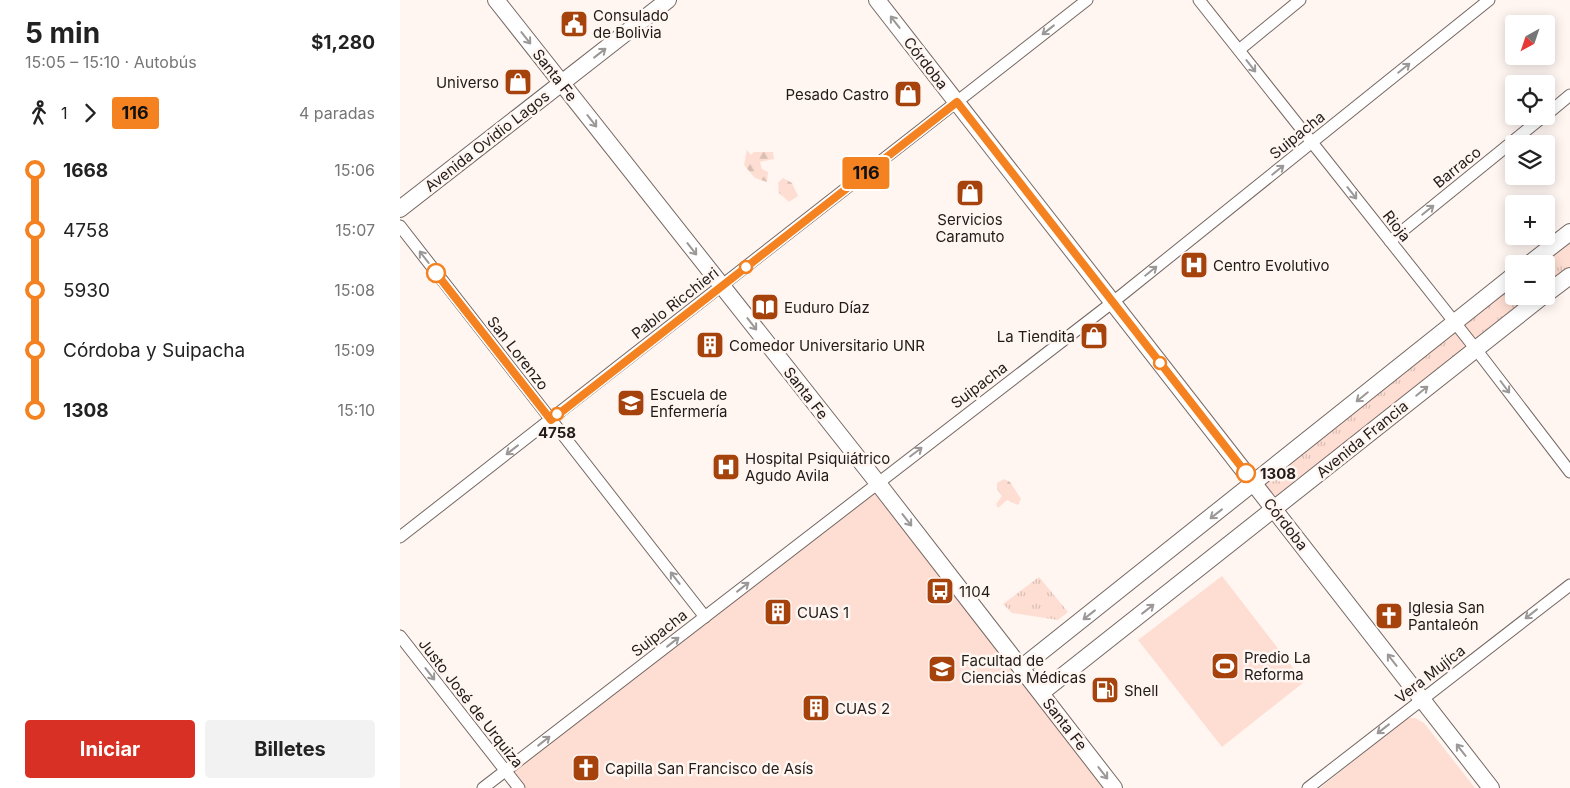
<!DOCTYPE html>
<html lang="es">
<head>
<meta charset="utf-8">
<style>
  :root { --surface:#fff; --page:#f2f2f2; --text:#222; --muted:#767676; --accent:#d93025 }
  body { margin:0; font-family:Inter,sans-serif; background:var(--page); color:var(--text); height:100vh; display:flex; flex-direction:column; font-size:19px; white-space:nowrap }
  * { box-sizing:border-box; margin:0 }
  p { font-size:16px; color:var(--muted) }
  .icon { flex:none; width:28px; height:28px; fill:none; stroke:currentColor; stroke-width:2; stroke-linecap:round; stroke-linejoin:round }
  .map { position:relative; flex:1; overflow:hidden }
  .drawer { display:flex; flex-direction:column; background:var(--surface); width:400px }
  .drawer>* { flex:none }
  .badge { padding:0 10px; border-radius:4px; font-size:18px; line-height:32px }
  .needle { width:32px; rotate:220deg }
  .buttons { position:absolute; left:1105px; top:15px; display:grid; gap:10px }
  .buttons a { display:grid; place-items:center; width:50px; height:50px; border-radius:5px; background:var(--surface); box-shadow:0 2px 12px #0003; font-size:25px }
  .map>.badge { position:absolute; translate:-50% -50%; box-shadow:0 0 0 2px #fff }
  .legs { display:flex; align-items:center; gap:8px; height:55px; padding:0 25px; font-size:16px }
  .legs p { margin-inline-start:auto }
  .overview { display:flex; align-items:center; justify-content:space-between; height:85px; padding:0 25px }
  h1 { font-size:28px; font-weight:700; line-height:38px }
  .primary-button { display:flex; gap:10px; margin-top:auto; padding:10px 25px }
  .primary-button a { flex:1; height:58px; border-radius:5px; background:var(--accent); color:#fff; font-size:20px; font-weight:700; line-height:58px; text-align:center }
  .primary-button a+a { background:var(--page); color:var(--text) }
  ul { padding:0 25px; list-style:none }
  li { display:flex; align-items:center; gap:18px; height:60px; font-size:19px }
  li i { display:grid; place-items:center; width:8px; height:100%; margin:0 6px; background:currentColor }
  li i::after { content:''; width:12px; height:12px; margin:-6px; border:4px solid; border-radius:50%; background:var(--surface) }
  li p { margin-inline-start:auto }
  li:first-child i { background:linear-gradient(#0000 50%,currentColor 0) }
  li:last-child i { background:linear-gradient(currentColor 50%,#0000 0) }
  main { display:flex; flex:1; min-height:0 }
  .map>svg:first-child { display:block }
</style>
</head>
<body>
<main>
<section class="drawer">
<div class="overview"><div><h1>5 min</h1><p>15:05 – 15:10 · Autobús</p></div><b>$1,280</b></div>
<div class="legs"><svg class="icon" aria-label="walk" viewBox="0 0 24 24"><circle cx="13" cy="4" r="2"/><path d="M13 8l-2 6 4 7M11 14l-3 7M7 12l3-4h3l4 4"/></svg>1<svg class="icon" aria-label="forward" viewBox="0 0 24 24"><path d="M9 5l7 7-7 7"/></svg><b class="badge" style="background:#f58220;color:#111">116</b><p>4 paradas</p></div>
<ul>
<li><i style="color:#f58220"></i><b>1668</b><p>15:06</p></li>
<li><i style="color:#f58220"></i><span>4758</span><p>15:07</p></li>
<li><i style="color:#f58220"></i><span>5930</span><p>15:08</p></li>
<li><i style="color:#f58220"></i><span>Córdoba y Suipacha</span><p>15:09</p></li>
<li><i style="color:#f58220"></i><b>1308</b><p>15:10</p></li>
</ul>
<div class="primary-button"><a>Iniciar</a><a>Billetes</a></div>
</section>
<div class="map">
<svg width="1170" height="788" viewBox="0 0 1170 788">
  <defs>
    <pattern id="grass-tufts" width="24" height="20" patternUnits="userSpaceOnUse" patternTransform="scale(1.25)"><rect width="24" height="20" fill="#feded2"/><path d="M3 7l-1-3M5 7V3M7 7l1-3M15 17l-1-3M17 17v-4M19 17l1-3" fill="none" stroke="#d9beb4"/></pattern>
    <pattern id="forest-firs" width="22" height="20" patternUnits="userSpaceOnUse" patternTransform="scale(1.25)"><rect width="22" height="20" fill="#feded2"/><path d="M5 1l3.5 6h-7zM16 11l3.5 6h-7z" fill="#d9beb4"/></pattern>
  </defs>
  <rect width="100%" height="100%" fill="#fff5f1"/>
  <g fill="url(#grass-tufts)">
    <polygon points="1170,232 1170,276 1146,294 1146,264 1129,264"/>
    <polygon points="1114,275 1114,296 1143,296 874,509 854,484"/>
    <polygon points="639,577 668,612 658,620 612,613 603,604"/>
  </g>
  <g fill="url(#forest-firs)">
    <polygon points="347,150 351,155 354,152 373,152 374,159 360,162 362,169 368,172 367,182 355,178 344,165"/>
    <polygon points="383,178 392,183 398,196 389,202 379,193 378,183"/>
    <polygon points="604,479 610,482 621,499 618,505 607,500 598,508 596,504 602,496 597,489 597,483"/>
  </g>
  <g fill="#feded2">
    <polygon points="477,482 714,788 119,788 106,771"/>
    <polygon points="822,576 904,682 822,747 738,640"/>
    <polygon points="1010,718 1015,718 1024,723 1075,788 920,788 1006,719"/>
  </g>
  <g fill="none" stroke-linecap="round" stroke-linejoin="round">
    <defs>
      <g id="street">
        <polyline points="799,0 1075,348 1170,472"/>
        <polyline points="839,50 900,0"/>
        <polyline points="1146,115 1170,95"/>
        <polyline points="0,226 305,617"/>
        <polyline points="990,241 1144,116"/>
        <polyline points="0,537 687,0"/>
        <polyline points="0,636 119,788"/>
        <polyline points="83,788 713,302 1089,0"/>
        <polyline points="908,788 1170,585"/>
      </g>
      <g id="secondary">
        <polyline points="96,0 477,482 714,788"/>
        <polyline points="477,0 1091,788"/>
        <polyline points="0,209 268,0"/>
        <polyline points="1129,264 1170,232"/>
        <polyline points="1146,294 1170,276"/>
        <polyline points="621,668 1114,275"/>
        <polyline points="641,693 1143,296"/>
      </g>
    </defs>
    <use href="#street" stroke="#756863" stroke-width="13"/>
    <use href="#secondary" stroke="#756863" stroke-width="18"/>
    <use href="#street" stroke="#fff" stroke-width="11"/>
    <use href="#secondary" stroke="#fff" stroke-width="16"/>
  </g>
  <defs><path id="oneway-shaft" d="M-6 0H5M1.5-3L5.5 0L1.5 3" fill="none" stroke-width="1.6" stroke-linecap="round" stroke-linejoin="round" transform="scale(1.25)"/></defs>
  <g stroke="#9b9897">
    <use href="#oneway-shaft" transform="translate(495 22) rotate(-128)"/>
    <use href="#oneway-shaft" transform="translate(648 30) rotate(142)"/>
    <use href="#oneway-shaft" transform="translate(126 38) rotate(52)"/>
    <use href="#oneway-shaft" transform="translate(200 53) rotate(-38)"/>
    <use href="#oneway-shaft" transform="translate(851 66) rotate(52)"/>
    <use href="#oneway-shaft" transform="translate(1004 68) rotate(-39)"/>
    <use href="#oneway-shaft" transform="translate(192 121) rotate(52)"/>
    <use href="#oneway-shaft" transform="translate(878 170) rotate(-39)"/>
    <use href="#oneway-shaft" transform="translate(952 193) rotate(52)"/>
    <use href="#oneway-shaft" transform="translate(1028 210) rotate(-39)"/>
    <use href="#oneway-shaft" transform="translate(292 249) rotate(52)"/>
    <use href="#oneway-shaft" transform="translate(24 257) rotate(-128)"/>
    <use href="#oneway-shaft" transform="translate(751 271) rotate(-39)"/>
    <use href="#oneway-shaft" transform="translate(352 324) rotate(52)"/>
    <use href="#oneway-shaft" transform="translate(1105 387) rotate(53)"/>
    <use href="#oneway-shaft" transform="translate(1022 391) rotate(-39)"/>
    <use href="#oneway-shaft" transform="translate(962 397) rotate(141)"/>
    <use href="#oneway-shaft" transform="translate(112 450) rotate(142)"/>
    <use href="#oneway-shaft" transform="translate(516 452) rotate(-37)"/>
    <use href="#oneway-shaft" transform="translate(816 514) rotate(142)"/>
    <use href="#oneway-shaft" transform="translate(507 520) rotate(52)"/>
    <use href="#oneway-shaft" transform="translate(275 578) rotate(-128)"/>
    <use href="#oneway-shaft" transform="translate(343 587) rotate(-38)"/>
    <use href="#oneway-shaft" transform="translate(748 609) rotate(-38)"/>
    <use href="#oneway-shaft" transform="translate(1131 614) rotate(142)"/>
    <use href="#oneway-shaft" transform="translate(689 615) rotate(142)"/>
    <use href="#oneway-shaft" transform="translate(273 642) rotate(-38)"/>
    <use href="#oneway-shaft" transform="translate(992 660) rotate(-128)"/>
    <use href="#oneway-shaft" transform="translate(30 674) rotate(52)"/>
    <use href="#oneway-shaft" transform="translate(983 729) rotate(142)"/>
    <use href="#oneway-shaft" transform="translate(144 741) rotate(-38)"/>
    <use href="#oneway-shaft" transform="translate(1061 750) rotate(-128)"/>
    <use href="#oneway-shaft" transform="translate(703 773) rotate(52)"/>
  </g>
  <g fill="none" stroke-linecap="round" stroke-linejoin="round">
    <defs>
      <polyline id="line-1" points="36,273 151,420 557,102 846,473"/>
    </defs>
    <use href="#line-1" stroke="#fff" stroke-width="11"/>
    <use href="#line-1" stroke="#f58220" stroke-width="8"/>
  </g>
  <defs>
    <symbol id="civic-square" viewBox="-11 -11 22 22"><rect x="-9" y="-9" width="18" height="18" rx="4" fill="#a6430c" stroke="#fff5f1"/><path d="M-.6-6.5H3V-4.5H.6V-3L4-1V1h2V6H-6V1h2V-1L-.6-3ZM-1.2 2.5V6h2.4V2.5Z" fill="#fff"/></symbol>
    <symbol id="shop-square" viewBox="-11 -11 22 22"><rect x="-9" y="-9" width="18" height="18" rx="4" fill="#a6430c" stroke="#fff5f1"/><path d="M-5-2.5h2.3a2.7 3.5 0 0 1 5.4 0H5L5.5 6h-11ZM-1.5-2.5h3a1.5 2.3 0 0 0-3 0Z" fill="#fff"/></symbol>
    <symbol id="hospital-square" viewBox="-11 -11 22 22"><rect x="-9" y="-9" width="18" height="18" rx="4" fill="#a6430c" stroke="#fff5f1"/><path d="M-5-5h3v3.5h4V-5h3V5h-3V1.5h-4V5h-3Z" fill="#fff"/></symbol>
    <symbol id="library-square" viewBox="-11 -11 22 22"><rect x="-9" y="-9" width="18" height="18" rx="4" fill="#a6430c" stroke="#fff5f1"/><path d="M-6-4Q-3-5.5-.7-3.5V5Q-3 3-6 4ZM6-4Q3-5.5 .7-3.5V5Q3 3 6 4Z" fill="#fff"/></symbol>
    <symbol id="building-square" viewBox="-11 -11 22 22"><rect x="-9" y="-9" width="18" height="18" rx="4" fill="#a6430c" stroke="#fff5f1"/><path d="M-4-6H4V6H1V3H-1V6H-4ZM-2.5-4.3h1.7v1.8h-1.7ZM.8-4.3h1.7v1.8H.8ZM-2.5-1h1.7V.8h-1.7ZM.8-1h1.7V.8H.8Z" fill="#fff"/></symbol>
    <symbol id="university-square" viewBox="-11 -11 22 22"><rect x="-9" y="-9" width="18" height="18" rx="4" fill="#a6430c" stroke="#fff5f1"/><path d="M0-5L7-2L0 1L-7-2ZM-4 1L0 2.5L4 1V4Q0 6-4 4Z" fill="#fff"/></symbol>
    <symbol id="bus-square" viewBox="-11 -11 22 22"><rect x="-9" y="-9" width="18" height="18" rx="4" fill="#a6430c" stroke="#fff5f1"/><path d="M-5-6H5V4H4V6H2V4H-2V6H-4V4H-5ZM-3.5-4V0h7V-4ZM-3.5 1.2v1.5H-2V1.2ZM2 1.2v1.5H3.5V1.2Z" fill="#fff"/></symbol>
    <symbol id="church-square" viewBox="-11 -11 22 22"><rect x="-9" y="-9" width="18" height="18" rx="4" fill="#a6430c" stroke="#fff5f1"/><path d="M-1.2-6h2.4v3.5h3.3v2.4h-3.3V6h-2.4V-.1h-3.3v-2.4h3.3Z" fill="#fff"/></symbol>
    <symbol id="stadium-square" viewBox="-11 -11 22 22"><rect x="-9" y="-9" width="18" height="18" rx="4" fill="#a6430c" stroke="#fff5f1"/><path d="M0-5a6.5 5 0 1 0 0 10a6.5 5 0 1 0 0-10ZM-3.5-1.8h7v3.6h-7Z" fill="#fff"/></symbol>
    <symbol id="fuel-square" viewBox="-11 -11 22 22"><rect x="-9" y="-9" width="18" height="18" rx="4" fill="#a6430c" stroke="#fff5f1"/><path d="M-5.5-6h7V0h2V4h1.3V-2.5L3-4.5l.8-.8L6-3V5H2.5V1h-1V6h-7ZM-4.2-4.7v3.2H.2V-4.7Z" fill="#fff"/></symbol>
  </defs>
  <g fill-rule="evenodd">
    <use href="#civic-square" x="158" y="8" width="32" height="32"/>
    <use href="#shop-square" x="102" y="66" width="32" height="32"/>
    <use href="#shop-square" x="492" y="78" width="32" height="32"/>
    <use href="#shop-square" x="554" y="177" width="32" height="32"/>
    <use href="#hospital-square" x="778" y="249" width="32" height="32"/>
    <use href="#library-square" x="349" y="291" width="32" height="32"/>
    <use href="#shop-square" x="678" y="320" width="32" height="32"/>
    <use href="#building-square" x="294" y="329" width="32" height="32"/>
    <use href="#university-square" x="215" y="387" width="32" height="32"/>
    <use href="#hospital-square" x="310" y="451" width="32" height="32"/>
    <use href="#bus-square" x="524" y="575" width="32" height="32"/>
    <use href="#building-square" x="362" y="596" width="32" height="32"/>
    <use href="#church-square" x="973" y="600" width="32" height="32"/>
    <use href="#stadium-square" x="809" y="650" width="32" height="32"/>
    <use href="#university-square" x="526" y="653" width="32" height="32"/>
    <use href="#fuel-square" x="689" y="674" width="32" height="32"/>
    <use href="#building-square" x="400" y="692" width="32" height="32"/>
    <use href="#church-square" x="170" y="752" width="32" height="32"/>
  </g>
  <g fill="#fff" stroke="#f58220" stroke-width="2.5">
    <circle cx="346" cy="267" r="6"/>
    <circle cx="36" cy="273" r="9"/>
    <circle cx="760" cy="363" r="6"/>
    <circle cx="157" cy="414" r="6"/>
    <circle cx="846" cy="473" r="9"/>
  </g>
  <g text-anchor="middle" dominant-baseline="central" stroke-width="5" stroke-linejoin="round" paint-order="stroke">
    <g font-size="15" fill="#201b18" stroke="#fff5f1" text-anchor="start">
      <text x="193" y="15">Consulado<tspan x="193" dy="17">de Bolivia</tspan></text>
      <text x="99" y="82" text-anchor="end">Universo</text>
      <text x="489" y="94" text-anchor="end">Pesado Castro</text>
      <text x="570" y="219" text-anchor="middle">Servicios<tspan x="570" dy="17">Caramuto</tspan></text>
      <text x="813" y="265">Centro Evolutivo</text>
      <text x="384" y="307">Euduro Díaz</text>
      <text x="675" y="336" text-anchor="end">La Tiendita</text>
      <text x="329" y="345">Comedor Universitario UNR</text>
      <text x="250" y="394">Escuela de<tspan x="250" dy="17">Enfermería</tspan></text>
      <text x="345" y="458">Hospital Psiquiátrico<tspan x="345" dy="17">Agudo Avila</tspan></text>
      <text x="559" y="591">1104</text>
      <text x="1008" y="607">Iglesia San<tspan x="1008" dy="17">Pantaleón</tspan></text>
      <text x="397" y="612">CUAS 1</text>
      <text x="844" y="657">Predio La<tspan x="844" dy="17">Reforma</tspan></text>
      <text x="561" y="660">Facultad de<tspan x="561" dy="17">Ciencias Médicas</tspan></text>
      <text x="724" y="690">Shell</text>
      <text x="435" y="708">CUAS 2</text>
      <text x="205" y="768">Capilla San Francisco de Asís</text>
    </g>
    <g font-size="15" fill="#201b18" stroke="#fff5f1">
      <text transform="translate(526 63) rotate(52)">Córdoba</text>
      <text transform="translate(155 75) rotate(52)">Santa Fe</text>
      <text transform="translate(897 135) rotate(-39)">Suipacha</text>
      <text transform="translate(87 141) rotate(-38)">Avenida Ovidio Lagos</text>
      <text transform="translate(1057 167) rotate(-39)">Barraco</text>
      <text transform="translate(997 226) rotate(52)">Rioja</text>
      <text transform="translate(275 303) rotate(-38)">Pablo Ricchieri</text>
      <text transform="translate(118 353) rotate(52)">San Lorenzo</text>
      <text transform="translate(579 385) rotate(-37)">Suipacha</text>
      <text transform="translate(406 393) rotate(52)">Santa Fe</text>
      <text transform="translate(962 439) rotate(-39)">Avenida Francia</text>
      <text transform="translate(886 524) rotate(52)">Córdoba</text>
      <text transform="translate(259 633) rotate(-38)">Suipacha</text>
      <text transform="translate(1030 674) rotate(-38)">Vera Mujíca</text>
      <text transform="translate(71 703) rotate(52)">Justo José de Urquiza</text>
      <text transform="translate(665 724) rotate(52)">Santa Fe</text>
    </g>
    <g font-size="15" font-weight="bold" fill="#201b18" stroke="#fff5f1">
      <text x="157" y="432">4758</text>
      <text x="860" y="473" text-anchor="start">1308</text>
    </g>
  </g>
</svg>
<div class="buttons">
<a><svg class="needle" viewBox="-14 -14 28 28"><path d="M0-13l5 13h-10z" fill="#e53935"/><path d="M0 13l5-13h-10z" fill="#767676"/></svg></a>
<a><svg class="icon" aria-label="locate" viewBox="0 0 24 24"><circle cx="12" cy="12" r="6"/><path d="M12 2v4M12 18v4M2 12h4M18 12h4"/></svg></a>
<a><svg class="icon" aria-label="layers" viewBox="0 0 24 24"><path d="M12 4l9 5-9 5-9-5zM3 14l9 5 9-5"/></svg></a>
<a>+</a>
<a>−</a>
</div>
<b class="badge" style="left:466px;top:173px;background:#f58220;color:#111">116</b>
</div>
</main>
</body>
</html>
